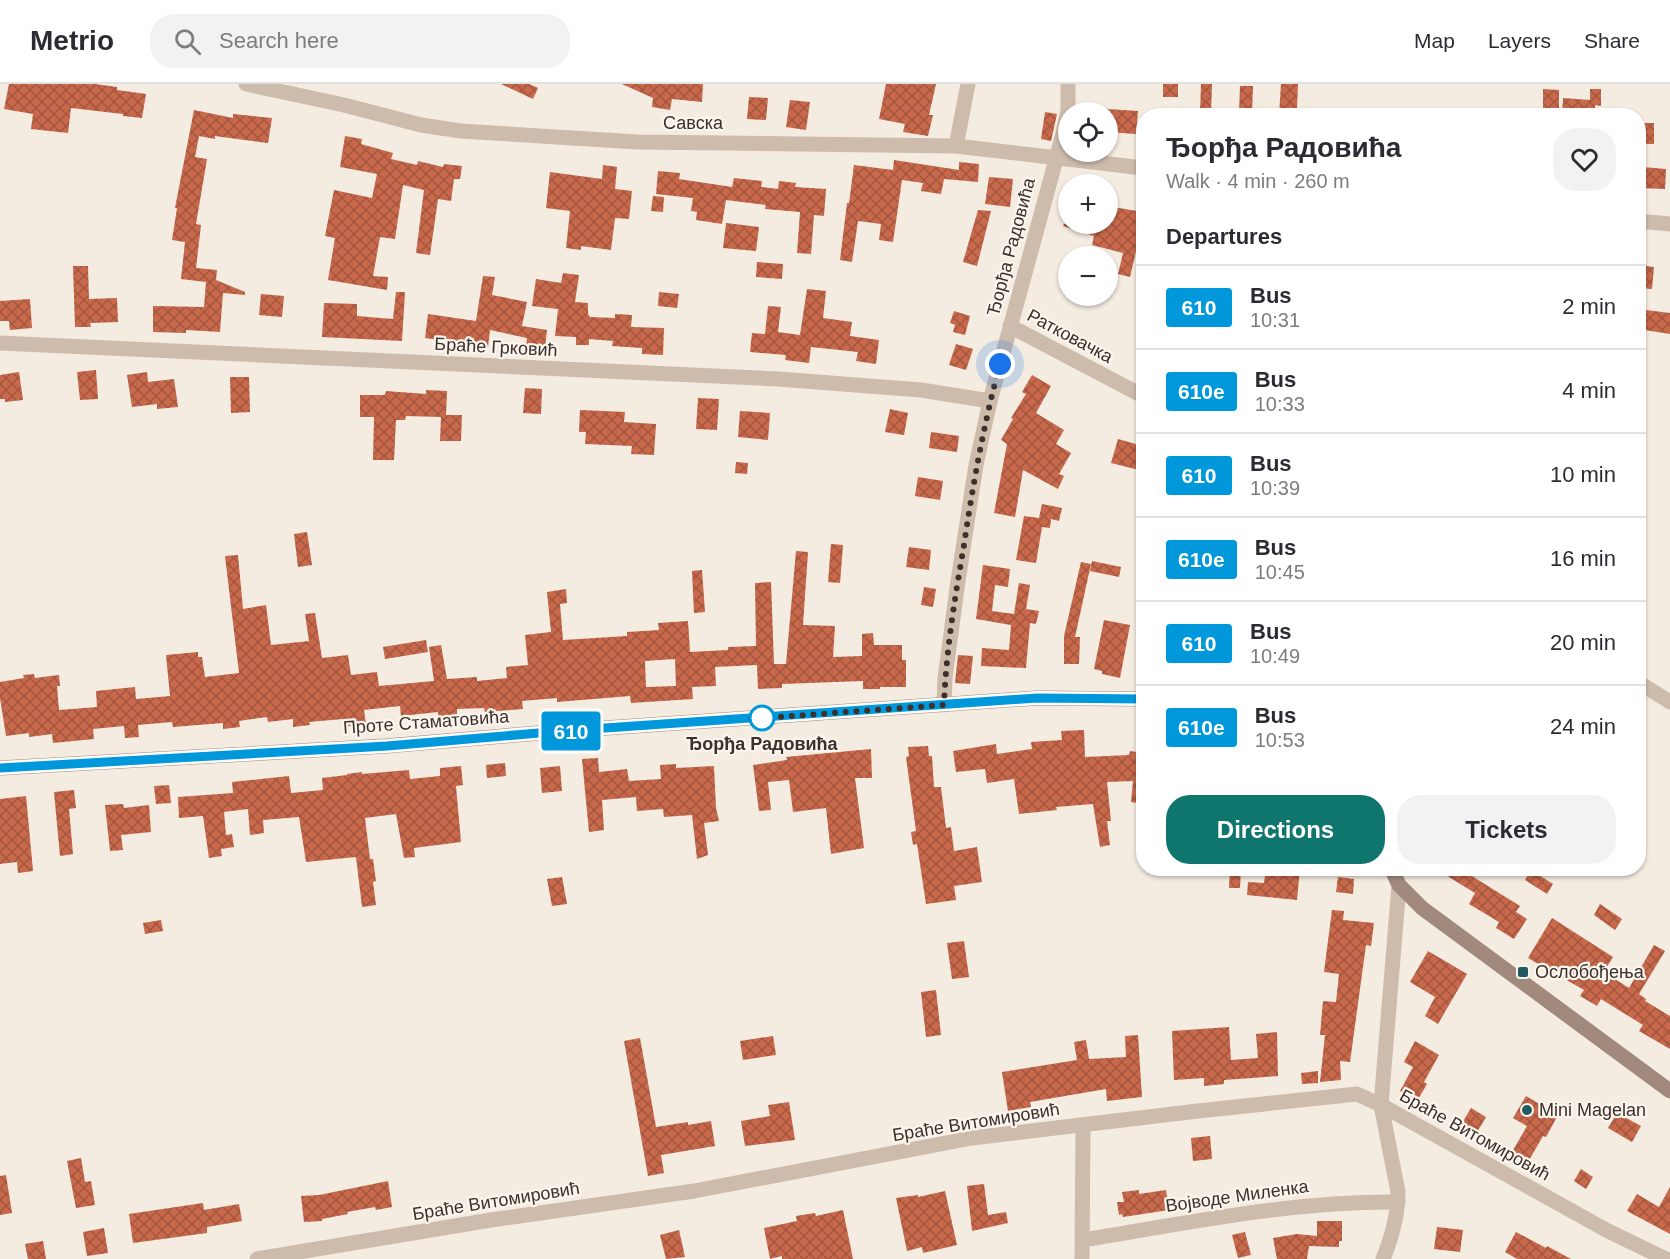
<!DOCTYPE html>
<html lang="en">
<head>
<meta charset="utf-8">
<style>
  :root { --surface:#fff; --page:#f2f2f3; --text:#2b2b33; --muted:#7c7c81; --line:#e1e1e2; --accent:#0f766e }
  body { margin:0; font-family:Arial,sans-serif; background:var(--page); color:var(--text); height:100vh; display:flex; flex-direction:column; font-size:22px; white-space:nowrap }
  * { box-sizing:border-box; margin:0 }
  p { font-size:20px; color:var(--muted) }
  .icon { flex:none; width:33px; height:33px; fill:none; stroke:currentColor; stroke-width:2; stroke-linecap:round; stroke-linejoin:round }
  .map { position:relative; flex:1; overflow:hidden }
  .sheet { position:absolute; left:1136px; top:24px; width:510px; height:768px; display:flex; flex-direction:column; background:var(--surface); border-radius:24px; box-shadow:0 2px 4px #0004 }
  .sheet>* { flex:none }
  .badge { padding:0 12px; border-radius:4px; font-size:21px; line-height:39px }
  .controls { position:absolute; left:1058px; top:18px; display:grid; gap:12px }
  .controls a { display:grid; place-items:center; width:60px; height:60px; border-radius:50%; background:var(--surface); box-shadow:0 2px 4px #0004; font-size:30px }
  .you { position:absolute; width:30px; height:30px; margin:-15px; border:4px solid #fff; border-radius:50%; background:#1a73e8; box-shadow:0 0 0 9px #1a73e833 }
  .map>.badge { position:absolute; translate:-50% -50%; box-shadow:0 0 0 3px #fff }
  h2 { padding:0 30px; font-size:22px; line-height:54px }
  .round { display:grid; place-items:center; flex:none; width:63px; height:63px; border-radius:24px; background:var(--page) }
  .overview { display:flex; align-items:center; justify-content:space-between; height:102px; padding:0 30px }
  h1 { font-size:28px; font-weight:700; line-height:45px }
  .button { display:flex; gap:12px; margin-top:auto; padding:12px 30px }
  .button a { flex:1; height:69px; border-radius:24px; background:var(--accent); color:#fff; font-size:24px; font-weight:700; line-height:69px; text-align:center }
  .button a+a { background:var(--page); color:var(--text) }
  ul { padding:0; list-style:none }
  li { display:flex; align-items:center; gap:18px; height:84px; padding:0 30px; border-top:2px solid var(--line) }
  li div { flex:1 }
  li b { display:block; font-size:22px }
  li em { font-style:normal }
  li .badge { min-width:66px; font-weight:700; text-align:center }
  header { display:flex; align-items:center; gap:36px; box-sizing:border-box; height:84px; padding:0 30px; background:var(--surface); border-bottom:2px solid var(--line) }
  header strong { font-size:28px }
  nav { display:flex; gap:33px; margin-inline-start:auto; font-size:21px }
  .search { width:420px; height:54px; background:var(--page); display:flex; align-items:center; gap:15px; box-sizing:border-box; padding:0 21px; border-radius:24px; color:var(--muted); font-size:22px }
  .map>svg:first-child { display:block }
</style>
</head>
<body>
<header>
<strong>Metrio</strong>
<div class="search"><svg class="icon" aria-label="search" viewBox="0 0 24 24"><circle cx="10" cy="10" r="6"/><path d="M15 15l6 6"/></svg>Search here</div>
<nav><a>Map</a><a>Layers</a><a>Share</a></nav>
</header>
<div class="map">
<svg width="1670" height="1175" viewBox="0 0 1670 1175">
  <defs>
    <pattern id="building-cross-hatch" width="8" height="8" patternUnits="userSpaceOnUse" patternTransform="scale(1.5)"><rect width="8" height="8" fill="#c8694b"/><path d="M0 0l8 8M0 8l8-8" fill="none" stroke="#a4573f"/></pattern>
  </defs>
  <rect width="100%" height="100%" fill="#f4ebe1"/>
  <g fill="url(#building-cross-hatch)" fill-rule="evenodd">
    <polygon points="9,0 95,0 117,3 117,6 146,10 142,34 123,32 123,30 71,24 68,49 31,45 33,30 4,25"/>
    <polygon points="501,0 529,0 538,4 533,15"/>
    <polygon points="622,0 703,0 702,18 672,15 670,26 652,23 653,14"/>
    <polygon points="886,0 936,0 929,31 933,31 928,52 903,48 905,40 879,35"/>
    <rect x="1163" y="0" width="15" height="13"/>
    <polygon points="1201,0 1212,0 1211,29 1200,29"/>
    <polygon points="1281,0 1298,0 1297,24 1291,24 1290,32 1279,32"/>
    <polygon points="1240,2 1253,2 1252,29 1239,29"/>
    <polygon points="1543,5 1559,6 1559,24 1543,24"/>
    <polygon points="1590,5 1601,5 1601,22 1595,21 1595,32 1562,32 1563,14 1590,16"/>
    <polygon points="749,13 768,14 766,36 747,35"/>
    <polygon points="790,16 810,18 806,46 786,43"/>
    <polygon points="1107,25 1138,27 1136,50 1107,48"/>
    <polygon points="194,26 233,34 233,30 272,34 268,59 215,52 215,55 199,52 195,73 207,75 196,140 201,141 196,184 217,186 216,196 245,208 245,211 223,209 220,248 186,246 186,249 153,248 153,222 204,223 206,198 181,195 185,158 172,156 177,124 175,124"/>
    <polygon points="1045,28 1057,30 1051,57 1041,55"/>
    <rect x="1643" y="39" width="11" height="21"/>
    <polygon points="345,52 362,55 361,60 393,69 391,75 417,81 418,77 443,83 444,80 462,82 460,95 454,95 451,117 438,115 430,171 416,169 424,106 403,101 395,155 380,153 373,192 388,193 387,206 328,196 335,154 325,152 334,106 372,114 377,90 340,83"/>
    <polygon points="894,76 959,86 959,78 979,80 978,98 944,95 941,110 921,107 923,99 902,96 893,158 879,156 881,140 858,137 852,178 840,176 847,119 849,119 854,81 893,86"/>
    <polygon points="603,81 617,83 615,105 632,107 629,135 615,134 611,166 581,162 581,166 566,164 570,127 546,124 550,88 602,95"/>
    <polygon points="1642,83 1666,85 1665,105 1640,104"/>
    <polygon points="658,87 680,89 679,95 732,103 734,94 762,97 761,103 778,105 779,97 796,99 795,103 826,105 824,132 814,131 811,170 797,169 800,128 765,125 766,121 726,116 722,140 696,136 697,128 691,127 693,114 656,110"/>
    <polygon points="989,93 1013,95 1010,123 985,120"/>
    <polygon points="653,112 664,113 663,128 651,127"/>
    <polygon points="1107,122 1143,128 1143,161 1138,159 1130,193 1118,190 1123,169 1092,161 1094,152 1063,142 1064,140 1107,140"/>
    <polygon points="978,126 991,127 977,182 963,178"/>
    <polygon points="726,139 759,143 756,167 723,164"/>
    <polygon points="757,178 783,180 782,195 756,193"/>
    <polygon points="1638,181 1654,183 1652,205 1638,204"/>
    <polygon points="73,182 88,182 89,215 117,214 118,238 90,239 91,243 75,243"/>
    <polygon points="563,189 579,191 575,218 588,219 588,230 590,233 615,234 615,230 632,231 631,243 664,244 663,271 642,270 642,264 612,262 613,257 589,255 589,261 576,261 576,253 555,252 558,225 532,222 536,195 561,199"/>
    <polygon points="483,192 495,193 492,211 527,218 522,242 547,246 545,264 526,262 527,254 490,246 488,263 425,254 428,230 476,237"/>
    <polygon points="807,205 826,207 823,234 852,238 850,252 879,256 876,280 856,277 858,268 811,263 809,279 785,276 786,271 750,268 752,249 765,250 768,222 781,223 778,248 800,251"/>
    <polygon points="396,208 405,208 402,257 322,253 324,219 357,220 357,232 393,235"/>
    <polygon points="659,208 679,210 677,224 658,222"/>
    <polygon points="261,210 284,212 282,233 259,231"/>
    <polygon points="30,215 32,244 10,246 9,237 0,237 0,217"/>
    <polygon points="1638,225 1670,229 1670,250 1638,245"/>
    <polygon points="954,227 970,232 965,251 953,248 955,241 950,239"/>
    <polygon points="956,260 973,265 966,286 949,281"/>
    <polygon points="96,286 98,315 80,316 77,288"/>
    <polygon points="19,288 23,316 5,318 5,315 0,315 0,291"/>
    <polygon points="147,288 148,298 174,295 178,323 157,325 157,320 132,323 127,291"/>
    <polygon points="1032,291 1051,302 1036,329 1064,346 1056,360 1071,369 1059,390 1064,392 1058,405 1023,386 1015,433 994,429 1007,360 1001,356 1013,335 1011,334 1026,310 1022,308"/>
    <polygon points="230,293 249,293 250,328 231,329"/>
    <polygon points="525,304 542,305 541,330 523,329"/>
    <polygon points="426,306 447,307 446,331 462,331 461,357 440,357 441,333 406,332 405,336 396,336 394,376 373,376 374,333 360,333 360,311 385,311 386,307 426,310"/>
    <polygon points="698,314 719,315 717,346 696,345"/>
    <polygon points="890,325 908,329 904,351 885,348"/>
    <polygon points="580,326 625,328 624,338 656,340 654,371 631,370 632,362 585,360 586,348 579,348"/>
    <polygon points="740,327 770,329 768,356 738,353"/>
    <polygon points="931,348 959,352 957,368 929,364"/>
    <polygon points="1118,355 1143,362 1143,387 1111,379"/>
    <polygon points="736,378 748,379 747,390 735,389"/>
    <polygon points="918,393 943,397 940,416 915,412"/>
    <polygon points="1042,420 1062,424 1059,437 1051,435 1050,444 1042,443 1036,479 1016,476 1024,432 1039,434"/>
    <polygon points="307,448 312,481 298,483 294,450"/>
    <polygon points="831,460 843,461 840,499 828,498"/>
    <polygon points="909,463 931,466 929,486 906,483"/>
    <path d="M796,467L808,468L803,541L835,542L833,573L862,572V550L873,549L874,561H902V576H906V603H880V605H863V597L782,600V604L758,605L757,581L715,583L716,602L692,603L693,615L631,619L630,612L557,618V614L522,617L523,625L485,628L484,624L457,625V633L439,635L438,628L401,632L400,622L364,626L366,640L344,643L343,635L309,638L310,641L293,643V635L268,638L267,633L239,637L240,643L223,645V639L173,643L172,638L138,641L139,653L125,654L124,642L93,645L94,655L53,659L52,650L29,653V649L6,652L0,614V598L24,594L23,591L34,590L35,594L59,591L60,602H57L59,626L97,623L96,607L135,603L136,615L170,612L166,571L198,568V573H202L205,593L239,589L225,472L238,471L243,525L266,521L271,561L309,557L305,530L315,529L322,574L348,571L351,591L377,588L379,602L434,597L429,563L441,561L447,595L477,593V597L507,594L506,583L528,581L525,551L551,548L547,508L566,505L567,519L560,520L563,556L627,552V548L659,546L658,539L688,537L690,568L728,566V563L756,562L755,499L771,498L774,580H786ZM675,575L676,602L646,603L645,577Z"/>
    <polygon points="1092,477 1121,483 1119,493 1090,487"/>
    <polygon points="1081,478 1091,480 1075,553 1080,553 1079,580 1064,580 1064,552"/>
    <polygon points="983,481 1010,485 1008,503 995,501 992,527 1014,530 1019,499 1030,501 1026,525 1039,527 1036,540 1030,539 1026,584 981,582 982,564 1009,566 1011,541 976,535"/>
    <polygon points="702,486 705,528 694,529 692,487"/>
    <polygon points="924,503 936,505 933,523 921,521"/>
    <polygon points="1104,536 1130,541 1120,594 1102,590 1102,587 1094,585"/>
    <polygon points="426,556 428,568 385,575 383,563"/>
    <polygon points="958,571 973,572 970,600 955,599"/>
    <polygon points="1084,646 1085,673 1129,671 1130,667 1143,669 1143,720 1131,718 1133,697 1107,698 1111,737 1107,737 1110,761 1100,763 1093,720 1056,723 1057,726 1019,730 1014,695 987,699 985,685 956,688 953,667 996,660 997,670 1032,665 1031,658 1062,656 1061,647"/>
    <polygon points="928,662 929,672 932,672 934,703 941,703 946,744 951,743 954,767 977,763 982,798 954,802 956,816 926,820 917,760 913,761 911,748 916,747 906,673 909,672 908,663"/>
    <polygon points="871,665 872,694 855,694 864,764 831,770 826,724 793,728 789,696 768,698 771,726 759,727 753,681 787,676 786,673"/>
    <polygon points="598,674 599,688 627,685 629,697 661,695 660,681 676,680 676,684 714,682 716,724 719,737 704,739 708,771 697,775 692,731 664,733 663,725 637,727 636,713 602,716 604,746 589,748 582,675"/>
    <polygon points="505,679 506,692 487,694 486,681"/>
    <polygon points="461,682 463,701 456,702 461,758 414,764 415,773 404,774 396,730 365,734 370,775 373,775 376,797 373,798 376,821 362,823 356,773 306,778 299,733 263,736 264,749 250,751 248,725 224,728 226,751 232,750 234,763 221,765 222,772 209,774 203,732 179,734 178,713 233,709 232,698 289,692 291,709 323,706 322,694 347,691 347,690 362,688 362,690 409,686 410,695 440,692 440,684"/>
    <polygon points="560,682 562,707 542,709 540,684"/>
    <polygon points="169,701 171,719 156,720 154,702"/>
    <polygon points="74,706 76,724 69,725 73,770 60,772 54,708"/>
    <polygon points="26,712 33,787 18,789 17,778 0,780 0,715"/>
    <polygon points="123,720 124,724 149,721 151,748 121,751 123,766 110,767 105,721"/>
    <polygon points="1230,784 1241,784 1240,804 1229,804"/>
    <polygon points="1266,784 1300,784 1297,816 1247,811 1248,798 1264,799"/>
    <polygon points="1434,784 1469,784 1467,789 1520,822 1516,828 1527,835 1514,855 1496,844 1499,838 1469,820 1475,809"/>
    <polygon points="1531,786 1553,800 1547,810 1525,796"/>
    <polygon points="562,793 567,820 552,822 547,795"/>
    <polygon points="1338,793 1354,795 1353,810 1336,808"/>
    <polygon points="1600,820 1622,835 1615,846 1594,831"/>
    <polygon points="1332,826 1344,827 1343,836 1374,839 1371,862 1366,861 1350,978 1340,977 1341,996 1320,998 1325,951 1320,951 1323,917 1336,918 1339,890 1324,888"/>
    <polygon points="1552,834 1613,873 1605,886 1612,890 1610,892 1629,904 1654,861 1665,867 1639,910 1646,915 1645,917 1670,932 1670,965 1639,947 1643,941 1601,915 1597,922 1580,912 1584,906 1528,874"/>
    <polygon points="161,836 163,847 145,850 143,839"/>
    <polygon points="964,857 969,893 952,895 947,859"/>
    <polygon points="1428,867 1467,890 1438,940 1425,932 1435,913 1410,898"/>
    <polygon points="936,906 941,951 926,953 921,908"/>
    <polygon points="1229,943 1231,976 1258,974 1256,950 1277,948 1278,992 1224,996 1224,1000 1204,1002 1204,994 1174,996 1172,947"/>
    <polygon points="1138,951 1142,1013 1107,1017 1106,1005 1030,1018 1031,1023 1008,1027 1002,988 1077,976 1074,958 1086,956 1089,975 1126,973 1125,952"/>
    <polygon points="773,952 776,971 743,976 740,957"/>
    <polygon points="640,954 656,1043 688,1038 688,1041 711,1037 715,1062 661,1071 664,1089 648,1092 624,957"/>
    <polygon points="1415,957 1439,971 1424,998 1427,1000 1417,1017 1400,1007 1413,983 1404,978"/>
    <polygon points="1318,987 1318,999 1302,1000 1301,989"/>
    <polygon points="1526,1012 1558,1031 1546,1053 1543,1052 1528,1078 1512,1068 1527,1042 1513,1034"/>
    <polygon points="789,1018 795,1056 745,1062 741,1037 770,1032 768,1021"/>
    <polygon points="1471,1024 1486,1033 1476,1050 1461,1041"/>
    <polygon points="1617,1029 1641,1042 1632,1058 1608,1044"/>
    <polygon points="1210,1052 1212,1075 1193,1077 1191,1054"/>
    <polygon points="81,1074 85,1098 91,1097 95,1121 76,1124 67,1077"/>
    <polygon points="1581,1085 1593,1093 1586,1105 1574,1097"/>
    <polygon points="6,1091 12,1129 0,1131 0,1092"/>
    <polygon points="388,1097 392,1123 376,1126 375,1123 347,1128 348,1130 322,1135 322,1137 304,1138 301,1112 319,1111"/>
    <polygon points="984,1100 988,1131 1006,1128 1008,1139 972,1147 967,1102"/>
    <polygon points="1670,1103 1670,1150 1627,1127 1637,1110 1659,1123"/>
    <polygon points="1139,1106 1139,1110 1166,1106 1169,1126 1123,1133 1122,1130 1119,1131 1117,1118 1124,1118 1122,1108"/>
    <polygon points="945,1107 957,1161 923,1169 922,1163 907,1167 896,1114 918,1111 918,1113"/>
    <polygon points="203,1119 204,1126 239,1120 242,1137 207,1143 207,1149 133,1159 129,1130"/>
    <polygon points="843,1126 853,1175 782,1175 782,1172 770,1175 764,1144 797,1137 796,1132 815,1129 816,1132"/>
    <polygon points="1317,1137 1342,1137 1342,1157 1339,1157 1339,1163 1309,1162 1307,1175 1277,1175 1273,1154 1297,1150 1317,1152"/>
    <polygon points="1437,1143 1463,1146 1460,1168 1434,1165"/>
    <polygon points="104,1144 108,1169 87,1172 83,1148"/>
    <polygon points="679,1146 685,1173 666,1175 660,1151"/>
    <polygon points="1245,1148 1251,1171 1238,1174 1232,1151"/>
    <polygon points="1516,1148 1546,1164 1547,1162 1571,1175 1517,1175 1505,1168"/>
    <polygon points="43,1157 46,1175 28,1175 25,1160"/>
  </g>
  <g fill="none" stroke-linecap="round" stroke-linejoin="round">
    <g stroke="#cdbbac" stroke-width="15">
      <polyline points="246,0 344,21 421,41 461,47 638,58 956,62 1143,84"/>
      <polyline points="956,62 968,0"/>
      <polyline points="1638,137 1670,140"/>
      <polyline points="1010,242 1143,312"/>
      <polyline points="0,259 778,295 921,306 990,317"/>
      <polyline points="1638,598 1670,618"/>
      <polyline points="944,621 945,594 958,497 976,381 990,317 1063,50 1068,26 1068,0"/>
      <path d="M1083,1156C1187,1139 1292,1117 1398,1118"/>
      <polyline points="257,1175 491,1136 694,1107 972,1054 1198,1027 1357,1010 1381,1021 1608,1147 1666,1175"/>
      <polyline points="1082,1175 1083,1041"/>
      <path d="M1383,1175C1392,1153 1398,1131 1398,1108L1381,1021L1399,801"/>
    </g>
    <g stroke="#a18a7d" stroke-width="15">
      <polyline points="0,684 386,662 562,647 1037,614 1143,615"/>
      <polyline points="1391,784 1399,801 1422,824 1670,1007"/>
    </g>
  </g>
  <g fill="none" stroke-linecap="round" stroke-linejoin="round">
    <defs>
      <polyline id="line" points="0,684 387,662 562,647 1037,614 1143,615"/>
    </defs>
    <use href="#line" stroke="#fff" stroke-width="14"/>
    <use href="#line" stroke="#0098da" stroke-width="9"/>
    <path stroke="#3b302b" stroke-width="6" stroke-dasharray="0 10.8" d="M762,634L750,635L944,621C946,567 955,513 964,461C973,400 984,339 1000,280"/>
  </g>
  <circle fill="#fff" stroke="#0098da" stroke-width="3" cx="762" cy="634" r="12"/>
  <g fill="#1f5a5e" stroke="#fbf5ee" stroke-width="2">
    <rect x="1517" y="882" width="12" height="12" rx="3"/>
    <circle cx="1527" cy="1026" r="6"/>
  </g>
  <g text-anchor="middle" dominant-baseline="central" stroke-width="4.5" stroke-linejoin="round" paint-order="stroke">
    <g font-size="18" fill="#3b302b" stroke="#fbf5ee">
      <text x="693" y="39">Савска</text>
      <text transform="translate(1011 163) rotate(-75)">Ђорђа Радовића</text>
      <text transform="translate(1070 252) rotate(28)">Ратковачка</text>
      <text transform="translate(496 263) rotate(3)">Браће Грковић</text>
      <text transform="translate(426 638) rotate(-4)">Проте Стаматовића</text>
      <text transform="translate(976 1038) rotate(-9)">Браће Витомировић</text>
      <text transform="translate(1475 1051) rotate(29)">Браће Витомировић</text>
      <text transform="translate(1237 1112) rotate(-8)">Војводе Миленка</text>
      <text transform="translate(496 1117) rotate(-9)">Браће Витомировић</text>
    </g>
    <g font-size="18" font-weight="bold" fill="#3b302b" stroke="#fbf5ee">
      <text x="762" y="660">Ђорђа Радовића</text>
    </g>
    <g font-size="18" fill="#3b302b" stroke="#fbf5ee" text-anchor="start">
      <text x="1535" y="888">Ослобођења</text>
      <text x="1539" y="1026">Mini Magelan</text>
    </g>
  </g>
</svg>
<div class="controls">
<a><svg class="icon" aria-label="locate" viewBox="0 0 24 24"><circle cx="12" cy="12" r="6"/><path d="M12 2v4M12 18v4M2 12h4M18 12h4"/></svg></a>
<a>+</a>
<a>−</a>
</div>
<div class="you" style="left:1000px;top:280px"></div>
<b class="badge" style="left:571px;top:647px;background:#0098da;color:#fff">610</b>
<section class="sheet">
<div class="overview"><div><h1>Ђорђа Радовића</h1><p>Walk · 4 min · 260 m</p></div><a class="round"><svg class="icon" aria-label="heart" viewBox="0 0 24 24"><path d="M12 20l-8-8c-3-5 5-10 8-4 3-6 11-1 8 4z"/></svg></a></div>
<h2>Departures</h2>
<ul>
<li><span class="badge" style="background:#0098da;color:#fff">610</span><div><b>Bus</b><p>10:31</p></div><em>2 min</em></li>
<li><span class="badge" style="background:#0098da;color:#fff">610e</span><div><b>Bus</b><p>10:33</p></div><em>4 min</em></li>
<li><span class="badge" style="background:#0098da;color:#fff">610</span><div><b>Bus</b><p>10:39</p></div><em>10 min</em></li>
<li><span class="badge" style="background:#0098da;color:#fff">610e</span><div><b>Bus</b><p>10:45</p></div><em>16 min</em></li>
<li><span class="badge" style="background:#0098da;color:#fff">610</span><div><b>Bus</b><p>10:49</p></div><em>20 min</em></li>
<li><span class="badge" style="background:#0098da;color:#fff">610e</span><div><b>Bus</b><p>10:53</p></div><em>24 min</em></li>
</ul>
<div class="button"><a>Directions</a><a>Tickets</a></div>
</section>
</div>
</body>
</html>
